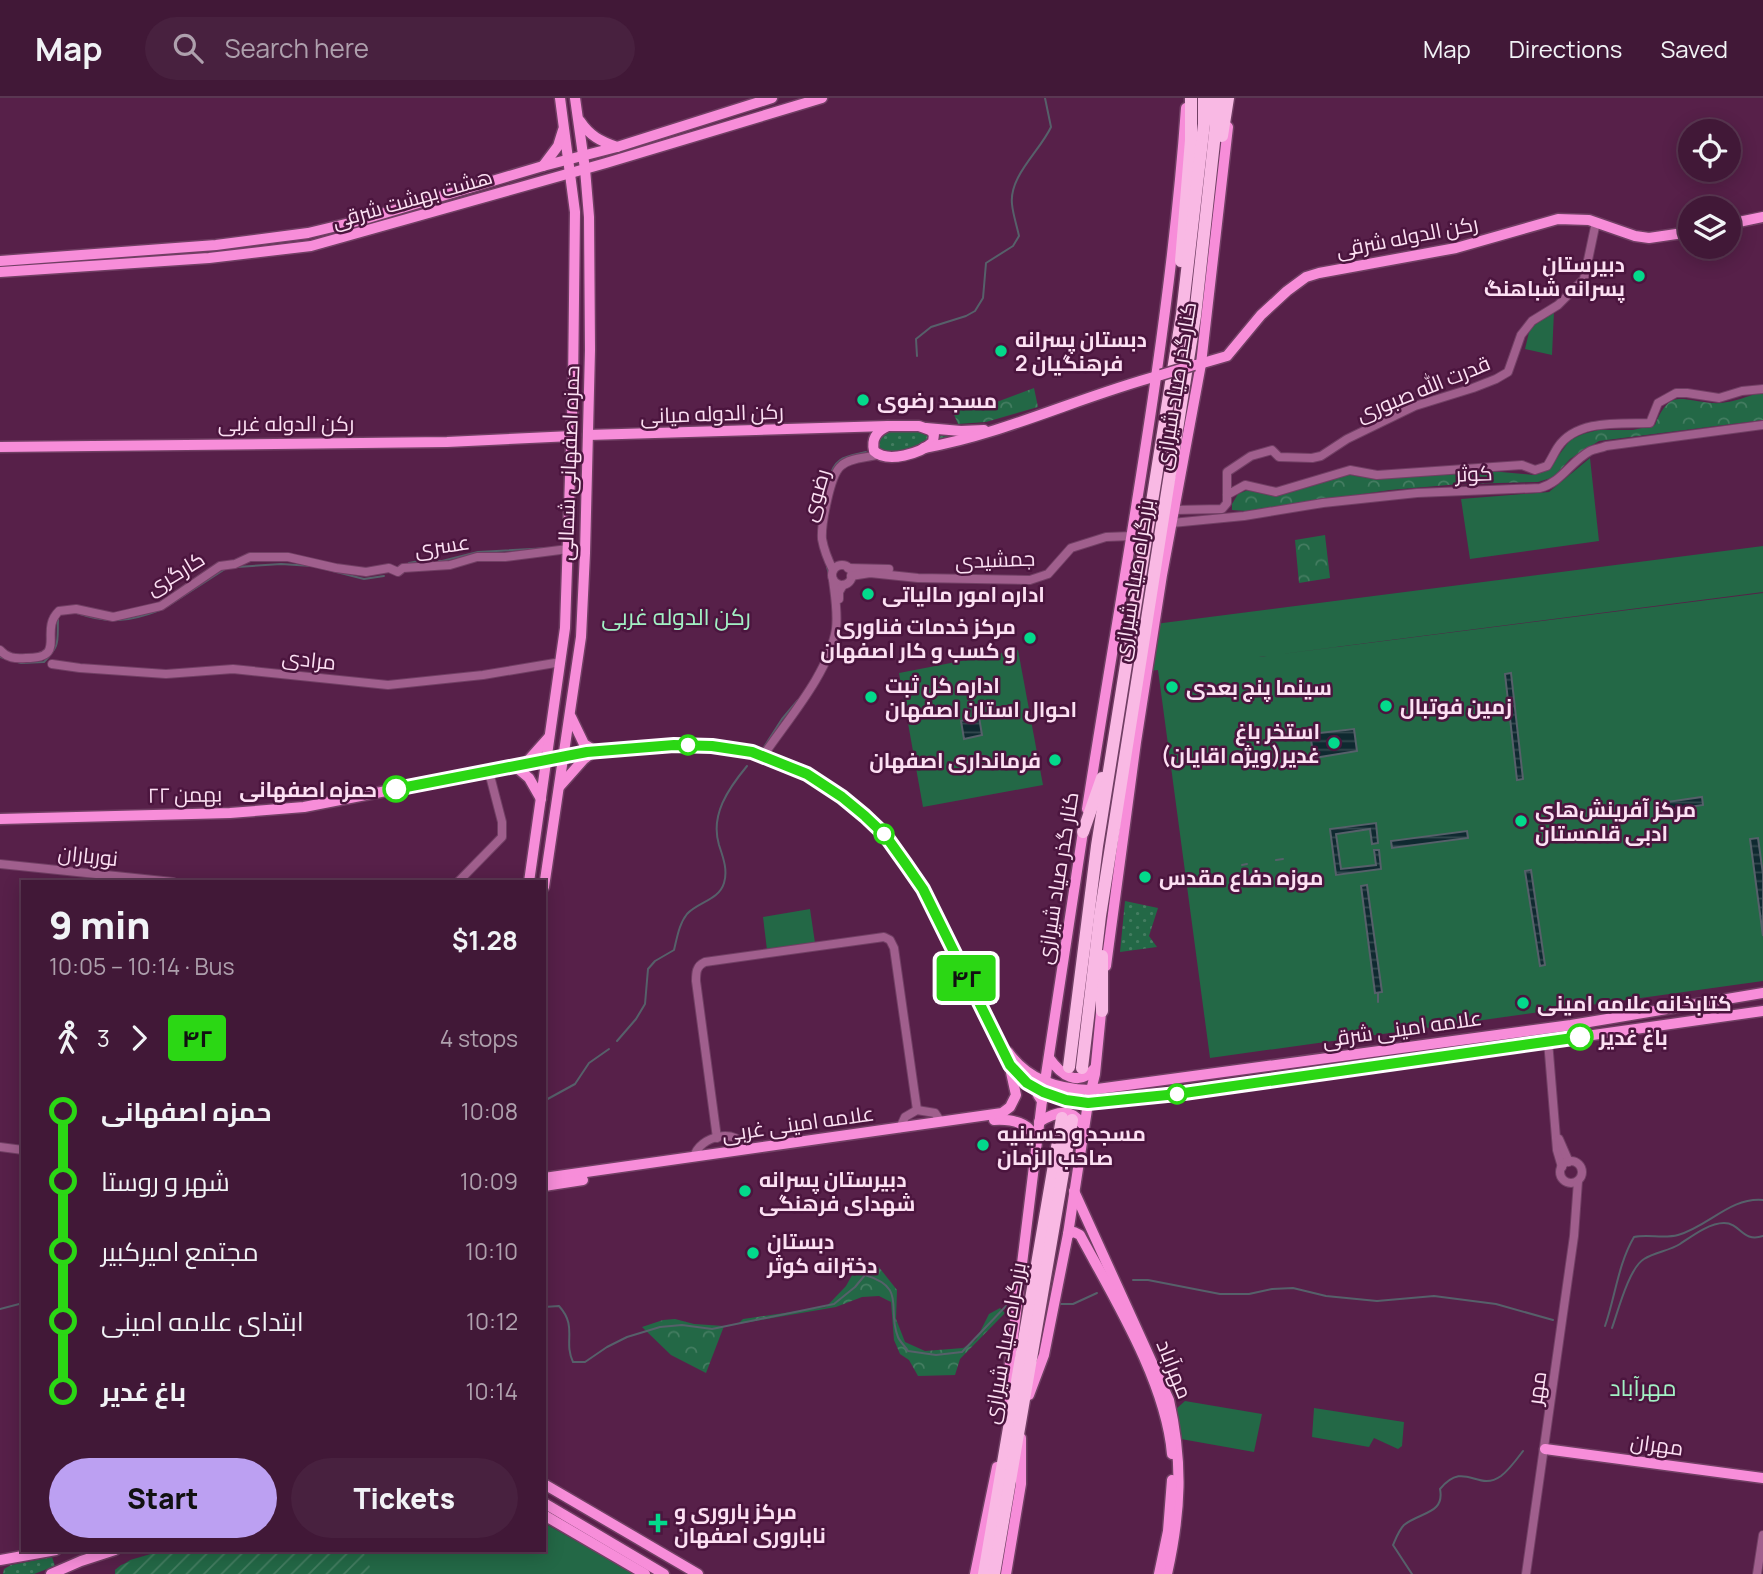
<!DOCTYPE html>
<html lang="en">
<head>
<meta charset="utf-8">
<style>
  :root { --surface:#411837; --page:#48213f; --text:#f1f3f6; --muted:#aea0ad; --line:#5a3752; --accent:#bca0f2 }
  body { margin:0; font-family:Manrope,Cairo,sans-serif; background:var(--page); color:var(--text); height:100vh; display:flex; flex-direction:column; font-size:26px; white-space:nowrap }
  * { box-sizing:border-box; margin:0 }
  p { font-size:23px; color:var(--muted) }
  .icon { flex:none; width:38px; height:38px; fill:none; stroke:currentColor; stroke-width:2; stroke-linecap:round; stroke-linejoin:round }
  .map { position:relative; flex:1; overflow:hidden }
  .panel { position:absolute; left:21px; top:782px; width:525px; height:672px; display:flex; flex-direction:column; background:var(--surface); border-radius:0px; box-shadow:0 4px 18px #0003,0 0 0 2px var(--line) }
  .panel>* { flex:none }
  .badge { padding:0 14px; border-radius:5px; font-size:24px; line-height:46px }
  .buttons { position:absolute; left:1678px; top:21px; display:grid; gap:14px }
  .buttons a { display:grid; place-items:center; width:63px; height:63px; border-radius:50%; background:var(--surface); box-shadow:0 4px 18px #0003,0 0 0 2px var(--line); font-size:35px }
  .map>.badge { position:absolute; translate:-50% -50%; box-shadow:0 0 0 4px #fff }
  .legs { display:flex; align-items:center; gap:10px; height:77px; padding:0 28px; font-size:23px }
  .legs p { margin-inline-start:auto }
  .summary { display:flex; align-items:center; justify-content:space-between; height:119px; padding:0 28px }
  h1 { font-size:38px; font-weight:800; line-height:52px }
  .primary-button { display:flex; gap:14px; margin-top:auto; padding:14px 28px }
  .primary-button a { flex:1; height:80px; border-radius:42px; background:var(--accent); color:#111; font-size:28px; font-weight:800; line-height:80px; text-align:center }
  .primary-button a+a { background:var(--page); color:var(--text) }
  ul { padding:0 28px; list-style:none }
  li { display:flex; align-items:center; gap:24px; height:70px; font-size:26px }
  li i { display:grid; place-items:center; width:10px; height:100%; margin:0 9px; background:currentColor }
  li i::after { content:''; width:18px; height:18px; margin:-9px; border:5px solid; border-radius:50%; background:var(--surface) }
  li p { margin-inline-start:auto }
  li:first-child i { background:linear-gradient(#0000 50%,currentColor 0) }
  li:last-child i { background:linear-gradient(currentColor 50%,#0000 0) }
  header { display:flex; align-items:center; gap:42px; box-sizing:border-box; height:98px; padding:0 35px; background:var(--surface); border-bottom:2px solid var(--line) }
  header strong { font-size:33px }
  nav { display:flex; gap:38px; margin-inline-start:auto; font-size:24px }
  .search { width:490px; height:63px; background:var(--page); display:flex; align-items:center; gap:18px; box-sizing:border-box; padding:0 24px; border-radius:38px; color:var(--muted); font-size:26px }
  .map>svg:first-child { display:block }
</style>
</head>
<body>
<header>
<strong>Map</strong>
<div class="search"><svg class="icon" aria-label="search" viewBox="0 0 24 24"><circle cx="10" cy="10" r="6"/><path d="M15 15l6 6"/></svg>Search here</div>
<nav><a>Map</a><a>Directions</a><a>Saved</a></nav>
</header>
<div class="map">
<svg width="1763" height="1476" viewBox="0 0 1763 1476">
  <defs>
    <pattern id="grass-dots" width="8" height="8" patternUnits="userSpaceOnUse" patternTransform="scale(1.75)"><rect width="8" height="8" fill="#236846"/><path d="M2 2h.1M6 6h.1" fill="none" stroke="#447d61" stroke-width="1.8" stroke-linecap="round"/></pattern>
    <pattern id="forest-crowns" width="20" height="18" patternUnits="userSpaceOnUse" patternTransform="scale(1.75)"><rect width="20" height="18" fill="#236846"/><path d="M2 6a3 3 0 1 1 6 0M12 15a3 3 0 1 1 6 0" fill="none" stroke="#447d61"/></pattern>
    <pattern id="garden-furrows" width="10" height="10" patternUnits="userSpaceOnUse" patternTransform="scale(1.75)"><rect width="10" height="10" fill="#236846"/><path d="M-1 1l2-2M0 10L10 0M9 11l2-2" fill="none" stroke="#447d61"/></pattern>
    <pattern id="water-rules" width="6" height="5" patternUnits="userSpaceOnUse" patternTransform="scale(1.75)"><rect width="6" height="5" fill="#0f2930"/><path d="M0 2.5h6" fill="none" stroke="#33484e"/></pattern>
  </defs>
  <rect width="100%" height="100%" fill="#572049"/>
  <g fill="url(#grass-dots)">
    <polygon points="879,333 978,333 952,345 877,357"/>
    <polygon points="1125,803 1158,810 1149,838 1157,849 1120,854"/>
    <polygon points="52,1459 55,1468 34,1476 3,1476 4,1471 11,1467"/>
  </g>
  <g fill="url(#forest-crowns)">
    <polygon points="1034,290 1038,309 986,324 958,326 952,312 994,305"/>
    <path d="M1755,296H1763V322L1599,343L1570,361L1554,379L1538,384L1460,386L1390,392L1246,413L1232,412V406L1238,396L1248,392L1276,398L1348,376L1360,379H1395L1490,373L1534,377L1548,372L1570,342L1583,336L1598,332H1633L1655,327C1670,291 1679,302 1712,305C1727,306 1741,301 1755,296Z"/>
    <polygon points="1325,437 1330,480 1299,485 1295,442"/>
    <polygon points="878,1168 897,1192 896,1221 905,1244 925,1253 963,1250 976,1242 989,1216 1000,1210 1005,1215 960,1261 955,1277 918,1278 909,1262 900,1256 894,1242 891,1204 879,1198 862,1199 836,1209 738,1226 743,1221 826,1209 846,1188 856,1170"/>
    <polygon points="675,1221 694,1226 724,1228 706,1275 671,1257 642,1229 663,1222"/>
  </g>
  <g fill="#236846">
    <polygon points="1554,213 1552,257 1525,251 1530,230"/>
    <polygon points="1590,360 1599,443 1470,461 1461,401 1549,394"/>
    <polygon points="1763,448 1763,494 1259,559 1763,495 1763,883 1210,960 1158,572 1148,573 1155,526"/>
    <polygon points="1018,552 1043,687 923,709 899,575"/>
    <polygon points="810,811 815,845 767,852 763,819"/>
    <polygon points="1185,1303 1262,1316 1254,1354 1181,1341 1176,1311"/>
    <polygon points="1314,1310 1404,1324 1402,1348 1398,1351 1374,1340 1369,1349 1312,1339"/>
    <polygon points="544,1425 636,1476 115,1476 115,1472 130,1462 161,1453 544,1452"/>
  </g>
  <polygon fill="url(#garden-furrows)" points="164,1452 363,1453 373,1476 115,1476 115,1472 121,1467"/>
  <g fill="url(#water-rules)" stroke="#56606a" stroke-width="2">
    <polygon points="1511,575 1523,681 1517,682 1505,576"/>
    <polygon points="979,619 982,637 964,641 961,623"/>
    <polygon points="1354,631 1357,653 1314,660 1310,636"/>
    <polygon points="1702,699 1703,707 1661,713 1660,705"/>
    <polygon points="1376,725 1378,745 1372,746 1370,731 1336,736 1341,771 1376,767 1374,752 1379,752 1381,771 1336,777 1330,731"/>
    <polygon points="1467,733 1468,740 1392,750 1391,743"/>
    <polygon points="1758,740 1763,776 1763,838 1750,741"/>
    <polygon points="1531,772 1545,867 1540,868 1525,773"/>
    <polygon points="1367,787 1382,894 1375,895 1361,788"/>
  </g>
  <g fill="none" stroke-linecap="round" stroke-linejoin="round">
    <g stroke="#56606a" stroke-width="2">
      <path d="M917,258L916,241L931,229L966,218L975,213L983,200L986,165L1013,148L1019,138C1017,128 1013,117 1012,106C1009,78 1040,53 1051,29L1045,0"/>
      <path d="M829,381C835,358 846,359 866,354"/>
      <polyline points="819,426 821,414"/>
      <polyline points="409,465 424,462 442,463 478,454 550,450"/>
      <polyline points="237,469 281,466 312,468"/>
      <polyline points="827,469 830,480"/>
      <polyline points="321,470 364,481 384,478"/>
      <polyline points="168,508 225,471"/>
      <path d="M77,515C109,526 128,524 160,512"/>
      <path d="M0,559L21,565L44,564C61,546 57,544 58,521"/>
      <polyline points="764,649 782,621 798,602"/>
      <polyline points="1276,762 1283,761"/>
      <polyline points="1242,767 1247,766"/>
      <polyline points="1378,895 1378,904"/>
      <path d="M617,943L636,921L645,906L648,871L655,863L674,852C677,840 679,826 687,816C698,804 719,802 724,785C728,772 723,759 719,747C710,717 728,691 747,668"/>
      <polyline points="544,1003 575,986 589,965 609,951"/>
      <polyline points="1133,1182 1148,1182 1220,1196 1249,1196 1272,1191 1293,1190 1326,1198 1377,1203 1434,1198 1496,1206 1553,1222"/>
      <polyline points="1061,1206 1073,1206 1097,1195"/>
      <path d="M544,1209L559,1208C578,1229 563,1243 573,1264H585L607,1249L627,1239L660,1229L682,1227L712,1231L834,1206L855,1189L865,1177C908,1190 886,1210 898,1239C900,1244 905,1248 908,1253L936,1257L962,1254L1006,1208"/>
      <polyline points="0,1211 23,1205"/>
      <path d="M1605,1228C1615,1200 1618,1166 1634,1139C1648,1136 1664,1141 1678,1137C1708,1129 1730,1099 1763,1102"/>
      <path d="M1612,1230C1618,1213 1629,1170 1644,1161C1655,1154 1669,1153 1680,1146C1692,1138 1709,1125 1724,1125C1741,1125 1742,1145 1763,1138"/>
      <path d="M1412,1476L1393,1447C1396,1440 1399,1432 1404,1427C1420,1414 1445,1416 1440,1391C1465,1361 1477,1395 1501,1378C1509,1372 1517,1361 1523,1353"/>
    </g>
    <defs>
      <g id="minor">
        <path d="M1227,397L1245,387L1276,394L1350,372L1377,377L1522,367L1535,372L1547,368C1551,362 1554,355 1558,349C1577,321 1620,326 1650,325L1658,305L1676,295H1687L1719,300L1742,293L1763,291"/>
        <polyline points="1174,412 1222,411 1227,405 1227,374 1251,358 1272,352 1279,359 1312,360 1321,358 1347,341 1415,308 1473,290 1496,281 1508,274 1521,237 1532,223 1558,207 1584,181 1596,124"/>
        <path d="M1172,425L1244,418L1323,405L1417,395L1540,390C1562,384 1570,364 1590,353C1594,351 1601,350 1606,348L1763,327"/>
        <circle cx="842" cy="477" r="10"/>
        <polyline points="848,470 889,471"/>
        <path d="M833,472C828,462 824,452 822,441C821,427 830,377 841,368C849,360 866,360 877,357"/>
        <polyline points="851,478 870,475 918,480 1030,482 1048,476 1071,450 1106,439 1132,438"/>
        <polyline points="839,501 839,494 843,487"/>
        <path d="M0,552C7,560 15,561 26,560C69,560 38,533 59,513L76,511L113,519L161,508L220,468L235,466L250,459H288L336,470L366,474L389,470L398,474L403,470L450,467L477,459H505L568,451"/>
        <polyline points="52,566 80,570 166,576 233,571 388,587 483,577 561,564"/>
        <path d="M763,658C788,621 829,575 836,531C838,514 835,498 833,482"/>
        <polyline points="0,766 173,784"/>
        <polyline points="458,784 502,739 502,724 489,674"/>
        <polyline points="1548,943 1557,1052 1562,1069"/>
        <polyline points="900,1030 905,1019 917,1012 935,1015 941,1024"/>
        <path d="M717,1040L696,883C696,875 696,868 705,864L884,839L890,842L894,850L917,1012"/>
        <polyline points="1559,1041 1569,1064"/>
        <polyline points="0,1049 23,1052"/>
        <path d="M694,1059C699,1038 738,1028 746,1052"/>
        <circle cx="1571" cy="1074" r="11"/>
        <polyline points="1526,1476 1574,1138 1578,1083"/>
        <polyline points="1757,1476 1763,1437"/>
      </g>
      <g id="major">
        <path d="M580,23C590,38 600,43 617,49"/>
        <polyline points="543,68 558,48 563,32"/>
        <polyline points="1729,126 1763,119"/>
        <polyline points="0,163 216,147 308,135 358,123 543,68 617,49 772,0"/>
        <polyline points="0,174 209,160 311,148 606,65 822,0"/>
        <polyline points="1196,267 1227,258 1261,217 1287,193 1306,179 1319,175 1456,150 1558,121 1589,122 1635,138 1649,140 1690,134"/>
        <path d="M888,328H919L930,332L934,336L933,344C921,355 888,366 874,353C871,340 877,333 888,328Z"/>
        <polyline points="926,330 961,333 984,332"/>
        <polyline points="588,337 888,328"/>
        <polyline points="0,349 447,344 572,338"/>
        <path d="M924,350C1007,335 1081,298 1161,277"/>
        <polyline points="571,619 584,646 595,653"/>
        <polyline points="525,666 549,639"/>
        <polyline points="516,669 529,680 541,701"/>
        <polyline points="560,688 584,661 593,654"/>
        <path d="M1087,711C1123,478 1169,246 1186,10"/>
        <path d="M0,721L230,715L304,709L587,654L674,647L712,648L752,654L807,676L842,699L885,737L923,791L1010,967C1053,1018 1109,1003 1168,997L1763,913"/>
        <polyline points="529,784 565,530 573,289 575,114 560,0"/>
        <polyline points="544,789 581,539 585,455 590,252 589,119 585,71 575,0"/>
        <polyline points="1106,868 1136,644 1162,477 1201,266 1228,29"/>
        <path d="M1008,954C1028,982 1057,991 1090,992L1571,927L1763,895"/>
        <path d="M1049,960C1061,977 1078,990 1095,970"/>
        <polyline points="1042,1003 1084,727"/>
        <path d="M994,1022C1012,1021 1032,1024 1036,1045"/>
        <path d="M1039,1024C1053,1015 1070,1009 1081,1025"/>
        <polyline points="544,1080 1002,1015 1010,1009 1016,997 1010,970"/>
        <polyline points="544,1088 583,1082"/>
        <path d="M1074,1093L1169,1302C1183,1365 1181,1413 1167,1476"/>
        <path d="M1068,1136L1074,1134L1080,1137C1114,1200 1166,1284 1172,1356"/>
        <polyline points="1029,1297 1044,1257 1068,1136 1088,1005 1095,976 1102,905"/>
        <polyline points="1011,1309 1007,1288 1042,1003 1038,997"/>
        <polyline points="1545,1351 1763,1380"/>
        <polyline points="544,1386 698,1476"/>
        <polyline points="544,1405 664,1476"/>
        <polyline points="544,1417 645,1476"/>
        <polyline points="0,1462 56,1452"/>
        <polyline points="51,1476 81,1463 115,1452"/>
        <polyline points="975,1476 997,1369"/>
        <polyline points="1006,1476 1021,1386 1021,1340"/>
        <polyline points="1159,1476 1168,1433 1172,1382"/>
      </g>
      <g id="highway">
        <polyline points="1222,38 1228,0"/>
        <polyline points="1181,163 1191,42 1191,0"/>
        <polyline points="1083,734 1102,680"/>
        <polyline points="1102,913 1102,858"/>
        <polyline points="1069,969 1097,748 1182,216 1204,26 1204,0"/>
        <polyline points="1082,970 1100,818 1195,218 1216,26 1216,0"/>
        <polyline points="984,1476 1062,1020"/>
        <polyline points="994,1476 1072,1022"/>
      </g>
    </defs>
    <use href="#minor" stroke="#713f64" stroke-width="10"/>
    <use href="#major" stroke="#713f64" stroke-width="13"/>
    <use href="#highway" stroke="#713f64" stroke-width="15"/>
    <use href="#minor" stroke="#a05f8d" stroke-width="8"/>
    <use href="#major" stroke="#f78dd9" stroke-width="10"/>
    <use href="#highway" stroke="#f9b9e4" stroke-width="12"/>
    <defs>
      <polyline id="major-bridge" points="1161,277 1194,267"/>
    </defs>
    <use href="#major-bridge" stroke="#713f64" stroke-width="13" stroke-linecap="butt"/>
    <use href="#major-bridge" stroke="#f78dd9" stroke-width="10"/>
  </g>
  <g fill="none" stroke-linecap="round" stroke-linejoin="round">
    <defs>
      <polyline id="line-1" points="396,691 587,654 674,647 712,648 752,654 807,676 842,699 865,718 885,737 905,765 923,791 1010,967 1027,985 1043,994 1066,1002 1088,1005 1177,996 1580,939"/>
    </defs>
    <use href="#line-1" stroke="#fff" stroke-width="16"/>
    <use href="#line-1" stroke="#2bd714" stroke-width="10"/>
  </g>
  <g fill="#03d98b" stroke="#4b153e" stroke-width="2.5">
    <circle cx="1639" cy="178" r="7"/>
    <circle cx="1001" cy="253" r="7"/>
    <circle cx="863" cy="302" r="7"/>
    <circle cx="868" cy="496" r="7"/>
    <circle cx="1030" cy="540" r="7"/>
    <circle cx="1172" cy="589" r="7"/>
    <circle cx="871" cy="599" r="7"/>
    <circle cx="1386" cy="608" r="7"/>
    <circle cx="1334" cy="645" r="7"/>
    <circle cx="1055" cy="662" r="7"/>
    <circle cx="1521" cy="723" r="7"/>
    <circle cx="1145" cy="779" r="7"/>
    <circle cx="1523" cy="905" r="7"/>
    <circle cx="983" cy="1047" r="7"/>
    <circle cx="745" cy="1093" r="7"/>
    <circle cx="753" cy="1155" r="7"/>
    <path d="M654.5 1414.5h7v7h7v7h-7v7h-7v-7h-7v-7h7z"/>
  </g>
  <g fill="#fff" stroke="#2bd714" stroke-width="3.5">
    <circle cx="688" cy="647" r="9"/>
    <circle cx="396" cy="691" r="12"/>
    <circle cx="884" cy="736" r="9"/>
    <circle cx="1580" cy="939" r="12"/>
    <circle cx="1177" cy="996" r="9"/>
  </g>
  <g text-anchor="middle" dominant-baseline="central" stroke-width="5" stroke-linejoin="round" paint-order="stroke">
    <g font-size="21" fill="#fce0f3" stroke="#4b153e">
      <text transform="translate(412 100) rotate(-16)">هشت بهشت شرقی</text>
      <text transform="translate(1407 138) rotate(-11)">رکن الدوله شرقی</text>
      <text transform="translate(1175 288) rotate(-81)">کنارگذر صیاد شیرازی</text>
      <text transform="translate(1423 290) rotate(-22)">قدرت الله صبوری</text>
      <text transform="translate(712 315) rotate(-2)">رکن الدوله میانی</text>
      <text x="286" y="325">رکن الدوله غربی</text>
      <text transform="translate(568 365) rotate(-88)">حمزه اصفهانی شمالی</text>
      <text transform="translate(1474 375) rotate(-2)">کوثر</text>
      <text transform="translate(815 397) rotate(-74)">رضوی</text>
      <text transform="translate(442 447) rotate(-8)">عسری</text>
      <text transform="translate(995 461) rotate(-2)">جمشیدی</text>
      <text transform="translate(175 475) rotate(-31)">کارگری</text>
      <text transform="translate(1133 482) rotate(-81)">بزرگراه صیاد شیرازی</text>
      <text transform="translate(309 561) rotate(6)">مرادی</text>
      <text transform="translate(185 696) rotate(-1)">۲۲ بهمن</text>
      <text transform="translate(88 757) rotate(6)">نورباران</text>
      <text transform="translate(1057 780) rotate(-81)">کنار گذر صیاد شیرازی</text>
      <text transform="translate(1402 930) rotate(-8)">علامه امینی شرقی</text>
      <text transform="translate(798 1025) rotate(-8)">علامه امینی غربی</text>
      <text transform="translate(1004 1245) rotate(-80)">بزرگراه صیاد شیرازی</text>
      <text transform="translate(1175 1271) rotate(68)">مهرآباد</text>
      <text transform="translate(1536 1290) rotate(-82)">مهر</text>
      <text transform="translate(1657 1346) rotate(8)">مهران</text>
    </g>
    <g font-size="21" font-weight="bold" fill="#fce0f3" stroke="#4b153e" text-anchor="start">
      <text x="1625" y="166" text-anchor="end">دبیرستان<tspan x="1625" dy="24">پسرانه شباهنگ</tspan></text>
      <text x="1015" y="241">دبستان پسرانه<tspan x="1015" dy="24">فرهنگیان 2</tspan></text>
      <text x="877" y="302">مسجد رضوی</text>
      <text x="882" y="496">اداره امور مالیاتی</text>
      <text x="1016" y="528" text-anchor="end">مرکز خدمات فناوری<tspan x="1016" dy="24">و کسب و کار اصفهان</tspan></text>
      <text x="885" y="587">اداره کل ثبت<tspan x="885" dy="24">احوال استان اصفهان</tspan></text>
      <text x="1186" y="589">سینما پنج بعدی</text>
      <text x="1400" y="608">زمین فوتبال</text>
      <text x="1320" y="633" text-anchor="end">استخر باغ<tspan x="1320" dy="24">غدیر(ویژه اقایان)</tspan></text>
      <text x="1041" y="662" text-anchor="end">فرمانداری اصفهان</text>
      <text x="1535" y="711">مرکز آفرینش‌های<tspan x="1535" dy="24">ادبی قلمستان</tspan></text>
      <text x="1159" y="779">موزه دفاع مقدس</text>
      <text x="1537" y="905">کتابخانه علامه امینی</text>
      <text x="997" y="1035">مسجد و حسینیه<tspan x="997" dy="24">صاحب الزمان</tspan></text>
      <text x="759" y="1081">دبیرستان پسرانه<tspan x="759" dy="24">شهدای فرهنگی</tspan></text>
      <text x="767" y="1143">دبستان<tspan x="767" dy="24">دخترانه کوثر</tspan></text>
      <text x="674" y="1413">مرکز باروری و<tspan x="674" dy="24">ناباروری اصفهان</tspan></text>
    </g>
    <g font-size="21" font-weight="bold" fill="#fce0f3" stroke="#4b153e" text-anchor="end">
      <text x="377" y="691">حمزه اصفهانی</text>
      <text x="1599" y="939" text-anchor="start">باغ غدیر</text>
    </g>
    <g font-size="23" fill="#a2f1c4" stroke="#4b153e">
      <text x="676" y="518">رکن الدوله غربی</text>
      <text x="1643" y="1289">مهرآباد</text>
    </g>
  </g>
</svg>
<div class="buttons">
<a><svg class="icon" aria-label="locate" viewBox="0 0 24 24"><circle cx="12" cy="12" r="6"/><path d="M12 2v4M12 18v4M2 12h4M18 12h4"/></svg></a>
<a><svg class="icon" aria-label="layers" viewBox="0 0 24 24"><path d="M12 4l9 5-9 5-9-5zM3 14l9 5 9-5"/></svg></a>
</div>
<b class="badge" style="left:966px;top:880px;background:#2bd714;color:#111">۴۲</b>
<section class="panel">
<div class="summary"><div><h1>9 min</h1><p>10:05 – 10:14 · Bus</p></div><b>$1.28</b></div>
<div class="legs"><svg class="icon" aria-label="walk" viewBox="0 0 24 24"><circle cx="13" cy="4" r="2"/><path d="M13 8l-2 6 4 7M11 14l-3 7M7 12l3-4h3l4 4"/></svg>3<svg class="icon" aria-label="forward" viewBox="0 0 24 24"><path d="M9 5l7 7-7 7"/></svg><b class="badge" style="background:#2bd714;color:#111">۴۲</b><p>4 stops</p></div>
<ul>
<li><i style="color:#2bd714"></i><b>حمزه اصفهانی</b><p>10:08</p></li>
<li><i style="color:#2bd714"></i><span>شهر و روستا</span><p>10:09</p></li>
<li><i style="color:#2bd714"></i><span>مجتمع امیرکبیر</span><p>10:10</p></li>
<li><i style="color:#2bd714"></i><span>ابتدای علامه امینی</span><p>10:12</p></li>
<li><i style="color:#2bd714"></i><b>باغ غدیر</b><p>10:14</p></li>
</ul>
<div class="primary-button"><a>Start</a><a>Tickets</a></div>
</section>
</div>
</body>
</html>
